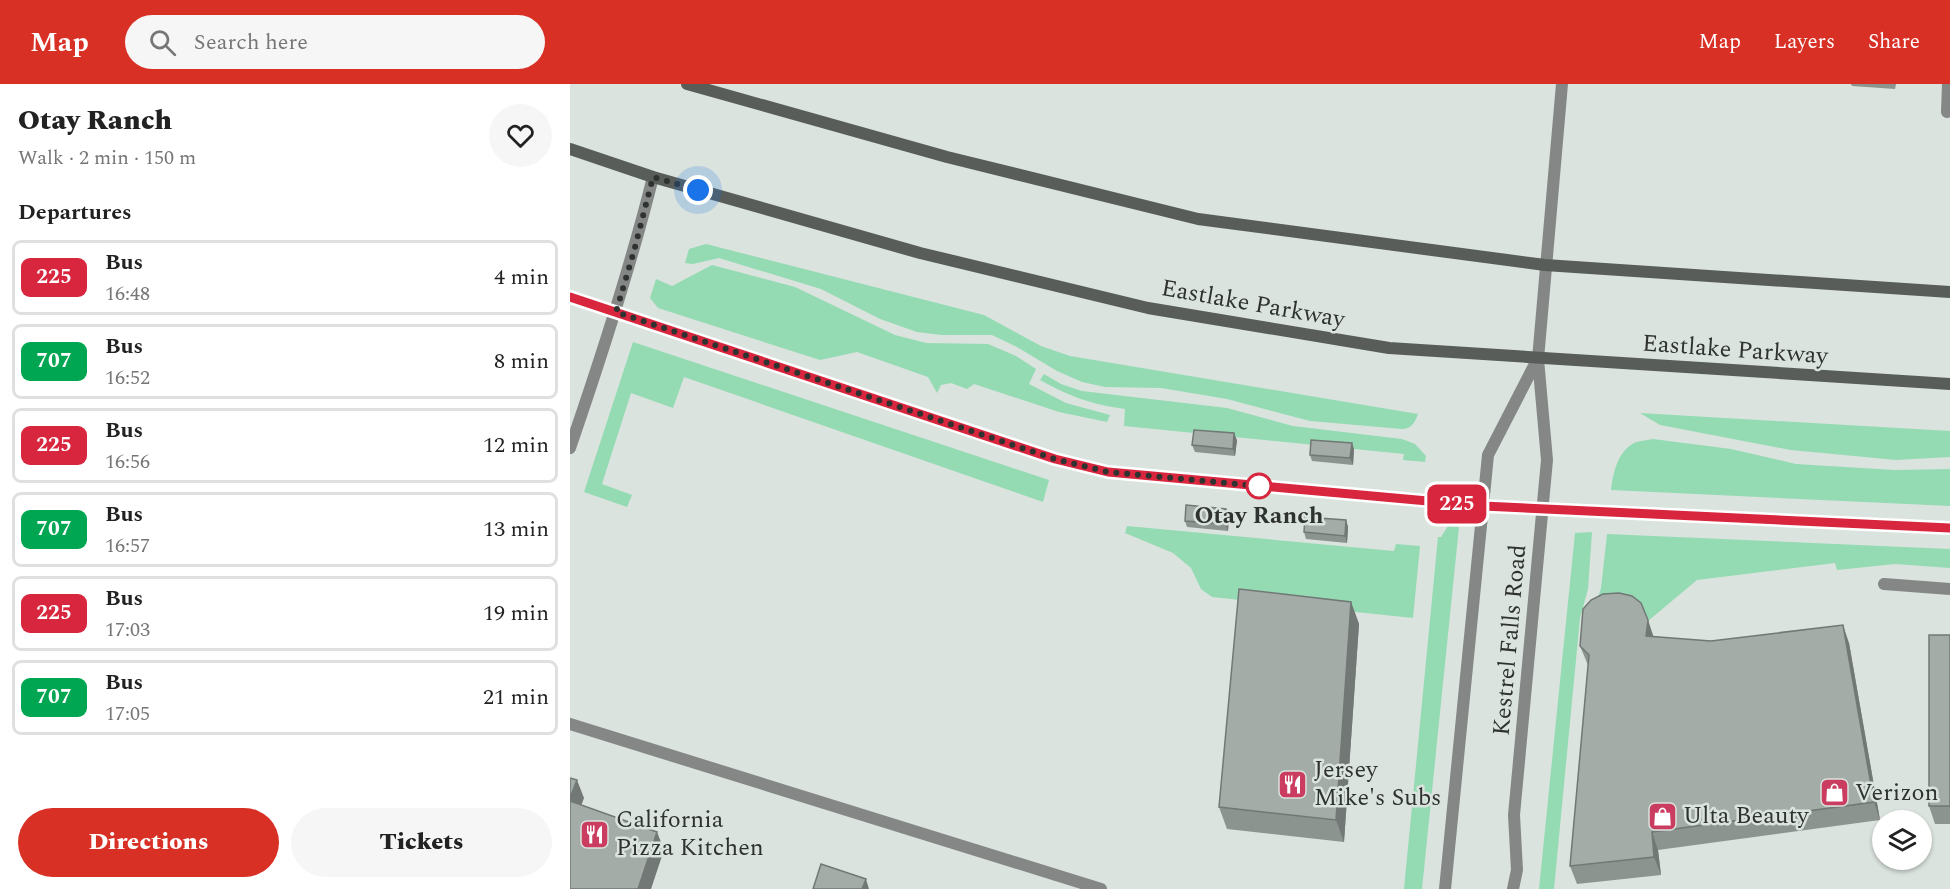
<!DOCTYPE html>
<html lang="en">
<head>
<meta charset="utf-8">
<style>
  :root { --surface:#fff; --page:#f6f6f6; --text:#222; --muted:#767676; --line:#e0e0e0; --accent:#d93025 }
  body { margin:0; font-family:Spectral,serif; background:var(--page); color:var(--text); height:100vh; display:flex; flex-direction:column; font-size:22px; white-space:nowrap }
  * { box-sizing:border-box; margin:0 }
  p { font-size:20px; color:var(--muted) }
  .icon { flex:none; width:33px; height:33px; fill:none; stroke:currentColor; stroke-width:2; stroke-linecap:round; stroke-linejoin:round }
  .map { position:relative; flex:1; overflow:hidden }
  .sheet { display:flex; flex-direction:column; background:var(--surface); width:570px }
  .sheet>* { flex:none }
  .badge { padding:0 12px; border-radius:9px; font-size:21px; line-height:39px }
  .buttons { position:absolute; left:1302px; top:726px; display:grid; gap:12px }
  .buttons a { display:grid; place-items:center; width:60px; height:60px; border-radius:50%; background:var(--surface); box-shadow:0 2px 4px #0004; font-size:30px }
  .you { position:absolute; width:30px; height:30px; margin:-15px; border:4px solid #fff; border-radius:50%; background:#1a73e8; box-shadow:0 0 0 9px #1a73e833 }
  .map>.badge { position:absolute; translate:-50% -50%; box-shadow:0 0 0 3px #fff }
  h2 { padding:0 18px; font-size:22px; line-height:54px }
  .round { display:grid; place-items:center; flex:none; width:63px; height:63px; border-radius:32px; background:var(--page) }
  .head { display:flex; align-items:center; justify-content:space-between; height:102px; padding:0 18px }
  h1 { font-size:28px; font-weight:800; line-height:45px }
  .cta { display:flex; gap:12px; margin-top:auto; padding:12px 18px }
  .cta a { flex:1; height:69px; border-radius:36px; background:var(--accent); color:#fff; font-size:24px; font-weight:800; line-height:69px; text-align:center }
  .cta a+a { background:var(--page); color:var(--text) }
  ul { padding:0; list-style:none }
  li { display:flex; align-items:center; gap:18px; height:75px; margin:0 12px 9px; padding:0 6px; border:3px solid var(--line); border-radius:9px }
  li div { flex:1 }
  li b { display:block; font-size:22px }
  li em { font-style:normal }
  li .badge { min-width:66px; font-weight:700; text-align:center }
  header { display:flex; align-items:center; gap:36px; box-sizing:border-box; height:84px; padding:0 30px; background:var(--accent); color:#fff }
  header strong { font-size:28px }
  nav { display:flex; gap:33px; margin-inline-start:auto; font-size:21px }
  .search { width:420px; height:54px; background:var(--page); display:flex; align-items:center; gap:15px; box-sizing:border-box; padding:0 21px; border-radius:33px; color:var(--muted); font-size:22px }
  main { display:flex; flex:1; min-height:0 }
  .map>svg:first-child { display:block }
</style>
</head>
<body>
<header>
<strong>Map</strong>
<div class="search"><svg class="icon" aria-label="search" viewBox="0 0 24 24"><circle cx="10" cy="10" r="6"/><path d="M15 15l6 6"/></svg>Search here</div>
<nav><a>Map</a><a>Layers</a><a>Share</a></nav>
</header>
<main>
<section class="sheet">
<div class="head"><div><h1>Otay Ranch</h1><p>Walk · 2 min · 150 m</p></div><a class="round"><svg class="icon" aria-label="heart" viewBox="0 0 24 24"><path d="M12 20l-8-8c-3-5 5-10 8-4 3-6 11-1 8 4z"/></svg></a></div>
<h2>Departures</h2>
<ul>
<li><span class="badge" style="background:#d7263d;color:#fff">225</span><div><b>Bus</b><p>16:48</p></div><em>4 min</em></li>
<li><span class="badge" style="background:#00a651;color:#fff">707</span><div><b>Bus</b><p>16:52</p></div><em>8 min</em></li>
<li><span class="badge" style="background:#d7263d;color:#fff">225</span><div><b>Bus</b><p>16:56</p></div><em>12 min</em></li>
<li><span class="badge" style="background:#00a651;color:#fff">707</span><div><b>Bus</b><p>16:57</p></div><em>13 min</em></li>
<li><span class="badge" style="background:#d7263d;color:#fff">225</span><div><b>Bus</b><p>17:03</p></div><em>19 min</em></li>
<li><span class="badge" style="background:#00a651;color:#fff">707</span><div><b>Bus</b><p>17:05</p></div><em>21 min</em></li>
</ul>
<div class="cta"><a>Directions</a><a>Tickets</a></div>
</section>
<div class="map">
<svg width="1380" height="805" viewBox="0 0 1380 805">
  <rect width="100%" height="100%" fill="#dae3dd"/>
  <g fill="#94dbb4">
    <path d="M136,160L414,231L471,262L500,272L848,330C845,338 842,345 832,345L740,337L657,315L591,304L535,303L512,298L487,287L447,263L422,251H372L347,248L310,235L251,205L149,174L123,180L115,179L119,165Z"/>
    <polygon points="142,181 225,203 325,251 356,259 418,260 446,272 466,285 459,300 496,319 540,331 537,338 489,328 404,300 397,305 381,299 371,301 367,309 358,293 287,268 250,276 88,224 80,214 86,195 102,202"/>
    <polygon points="63,258 479,396 473,418 114,293 103,324 61,309 32,400 62,411 57,423 14,408"/>
    <path d="M474,290L491,300L512,307L657,324L723,342L832,355L845,360L856,372L855,378L833,376L834,370L554,342L555,325C520,320 501,313 470,296Z"/>
    <polygon points="1070,329 1380,347 1380,373 1326,376 1221,366 1090,341"/>
    <path d="M1083,355L1161,365L1226,380L1325,386L1380,385V422L1041,406C1043,390 1047,368 1064,359C1069,357 1077,356 1083,355Z"/>
    <polygon points="557,442 824,467 826,460 850,462 843,534 642,513 631,505 621,484 603,469 555,449"/>
    <polygon points="878,442 889,443 852,805 834,805 868,453 871,453"/>
    <polygon points="1022,448 1018,505 1010,534 984,805 969,805 1005,449"/>
    <polygon points="1037,450 1380,465 1380,484 1325,480 1267,486 1265,479 1127,496 1078,537 1019,543 1031,504"/>
  </g>
  <g fill="none" stroke-linecap="round" stroke-linejoin="round">
    <g stroke="#848785" stroke-width="12">
      <polyline points="0,213 485,375 538,388 913,422 1380,444"/>
      <path d="M0,364C31,274 60,185 83,93"/>
      <polyline points="1314,500 1380,505"/>
      <polyline points="0,640 531,805"/>
    </g>
    <polyline stroke="#848785" stroke-width="12" points="1377,28 1378,0"/>
    <g stroke="#848785" stroke-width="12">
      <polyline points="875,805 918,371 967,276"/>
      <polyline points="943,805 947,786 944,731 977,376 968,275 992,0"/>
    </g>
    <g stroke="#585d5a" stroke-width="12">
      <polyline points="117,0 377,73 628,135 975,181 1380,208"/>
      <polyline points="0,65 83,93 350,169 578,224 819,264 1380,300"/>
    </g>
  </g>
  <g fill="#8c9490">
    <polygon points="1281,0 1326,0 1325,5 1282,2"/>
    <polygon points="667,356 665,372 625,368 622,361"/>
    <polygon points="784,365 783,381 742,377 740,371"/>
    <polygon points="656,425 659,432 658,447 617,443 615,437"/>
    <polygon points="776,436 778,443 777,459 736,455 734,448"/>
    <polygon points="781,518 789,540 774,758 657,745 649,723"/>
    <polygon points="1380,551 1380,740 1365,740 1359,722"/>
    <polygon points="1084,553 1141,557 1279,559 1310,736 1088,766 1091,791 1007,800 1000,782 1018,581 1010,562"/>
  </g>
  <g fill="#727875">
    <polygon points="664,349 667,356 665,372 663,365"/>
    <polygon points="782,359 784,365 783,381 780,374"/>
    <polygon points="656,425 659,432 658,447 655,440"/>
    <polygon points="776,436 778,443 777,459 775,452"/>
    <polygon points="781,518 789,540 774,758 766,736"/>
    <polygon points="1078,536 1084,554 1076,552"/>
    <polygon points="1273,541 1279,559 1310,736 1304,718"/>
    <polygon points="7,696 14,714 6,735 0,720 0,714"/>
    <polygon points="87,748 94,766 81,805 68,805"/>
    <polygon points="1082,748 1088,766 1091,791 1084,773"/>
    <polygon points="296,795 299,805 292,805"/>
  </g>
  <g fill="#a3aca7" stroke="#727875" stroke-width="1.5">
    <polygon points="624,346 664,349 663,365 622,361"/>
    <polygon points="741,356 782,359 780,374 740,371"/>
    <polygon points="616,421 656,425 655,440 615,437"/>
    <polygon points="735,433 776,436 775,452 734,448"/>
    <polygon points="669,505 781,518 766,736 649,723"/>
    <polygon points="1049,509 1062,512 1071,519 1078,536 1076,552 1141,557 1273,541 1304,718 1082,748 1084,773 1000,782 1019,571 1010,562 1013,525 1021,516 1033,510"/>
    <rect x="1359" y="551" width="21" height="171"/>
    <polygon points="0,694 7,696 0,714"/>
    <polygon points="0,717 87,748 68,805 0,805"/>
    <polygon points="251,780 296,795 292,805 243,805"/>
  </g>
  <g fill="none" stroke-linecap="round" stroke-linejoin="round">
    <defs>
      <polyline id="line" points="0,213 485,375 538,388 913,422 1380,444"/>
    </defs>
    <use href="#line" stroke="#fff" stroke-width="14"/>
    <use href="#line" stroke="#d7263d" stroke-width="9"/>
    <polyline stroke="#2e3230" stroke-width="6" stroke-dasharray="0 10.8" points="128,106 83,93 64,167 46,228 485,375 538,388 689,402"/>
  </g>
  <defs>
    <symbol id="restaurant-square" viewBox="-11 -11 22 22"><rect x="-9" y="-9" width="18" height="18" rx="4" fill="#cb3c61" stroke="#dae3dd"/><path d="M-5-6h1v4h1v-4h1v4h1v-4h1v5L-1.5 .5V6h-2V.5L-5-1ZM5-6V6H3V1.5H1.5Q1.5-4 5-6Z" fill="#fff"/></symbol>
    <symbol id="shop-square" viewBox="-11 -11 22 22"><rect x="-9" y="-9" width="18" height="18" rx="4" fill="#cb3c61" stroke="#dae3dd"/><path d="M-5-2.5h2.3a2.7 3.5 0 0 1 5.4 0H5L5.5 6h-11ZM-1.5-2.5h3a1.5 2.3 0 0 0-3 0Z" fill="#fff"/></symbol>
  </defs>
  <g fill-rule="evenodd">
    <use href="#restaurant-square" x="706" y="684" width="33" height="33"/>
    <use href="#shop-square" x="1248" y="692" width="33" height="33"/>
    <use href="#shop-square" x="1076" y="716" width="33" height="33"/>
    <use href="#restaurant-square" x="8" y="734" width="33" height="33"/>
  </g>
  <circle fill="#fff" stroke="#d7263d" stroke-width="3" cx="689" cy="402" r="12"/>
  <g text-anchor="middle" dominant-baseline="central" stroke-width="5" stroke-linejoin="round" paint-order="stroke">
    <g font-size="24" fill="#2e3230" stroke="#dae3dd">
      <text transform="translate(683 220) rotate(10)">Eastlake Parkway</text>
      <text transform="translate(1165 266) rotate(4)">Eastlake Parkway</text>
      <text transform="translate(940 556) rotate(-85)">Kestrel Falls Road</text>
    </g>
    <g font-size="24" font-weight="bold" fill="#2e3230" stroke="#dae3dd">
      <text x="689" y="432">Otay Ranch</text>
    </g>
    <g font-size="24" fill="#2e3230" stroke="#dae3dd" text-anchor="start">
      <text x="744" y="686">Jersey<tspan x="744" dy="28">Mike's Subs</tspan></text>
      <text x="1285" y="709">Verizon</text>
      <text x="1113" y="732">Ulta Beauty</text>
      <text x="46" y="736">California<tspan x="46" dy="28">Pizza Kitchen</tspan></text>
    </g>
  </g>
</svg>
<div class="buttons">
<a><svg class="icon" aria-label="layers" viewBox="0 0 24 24"><path d="M12 4l9 5-9 5-9-5zM3 14l9 5 9-5"/></svg></a>
</div>
<div class="you" style="left:128px;top:106px"></div>
<b class="badge" style="left:887px;top:420px;background:#d7263d;color:#fff">225</b>
</div>
</main>
</body>
</html>
